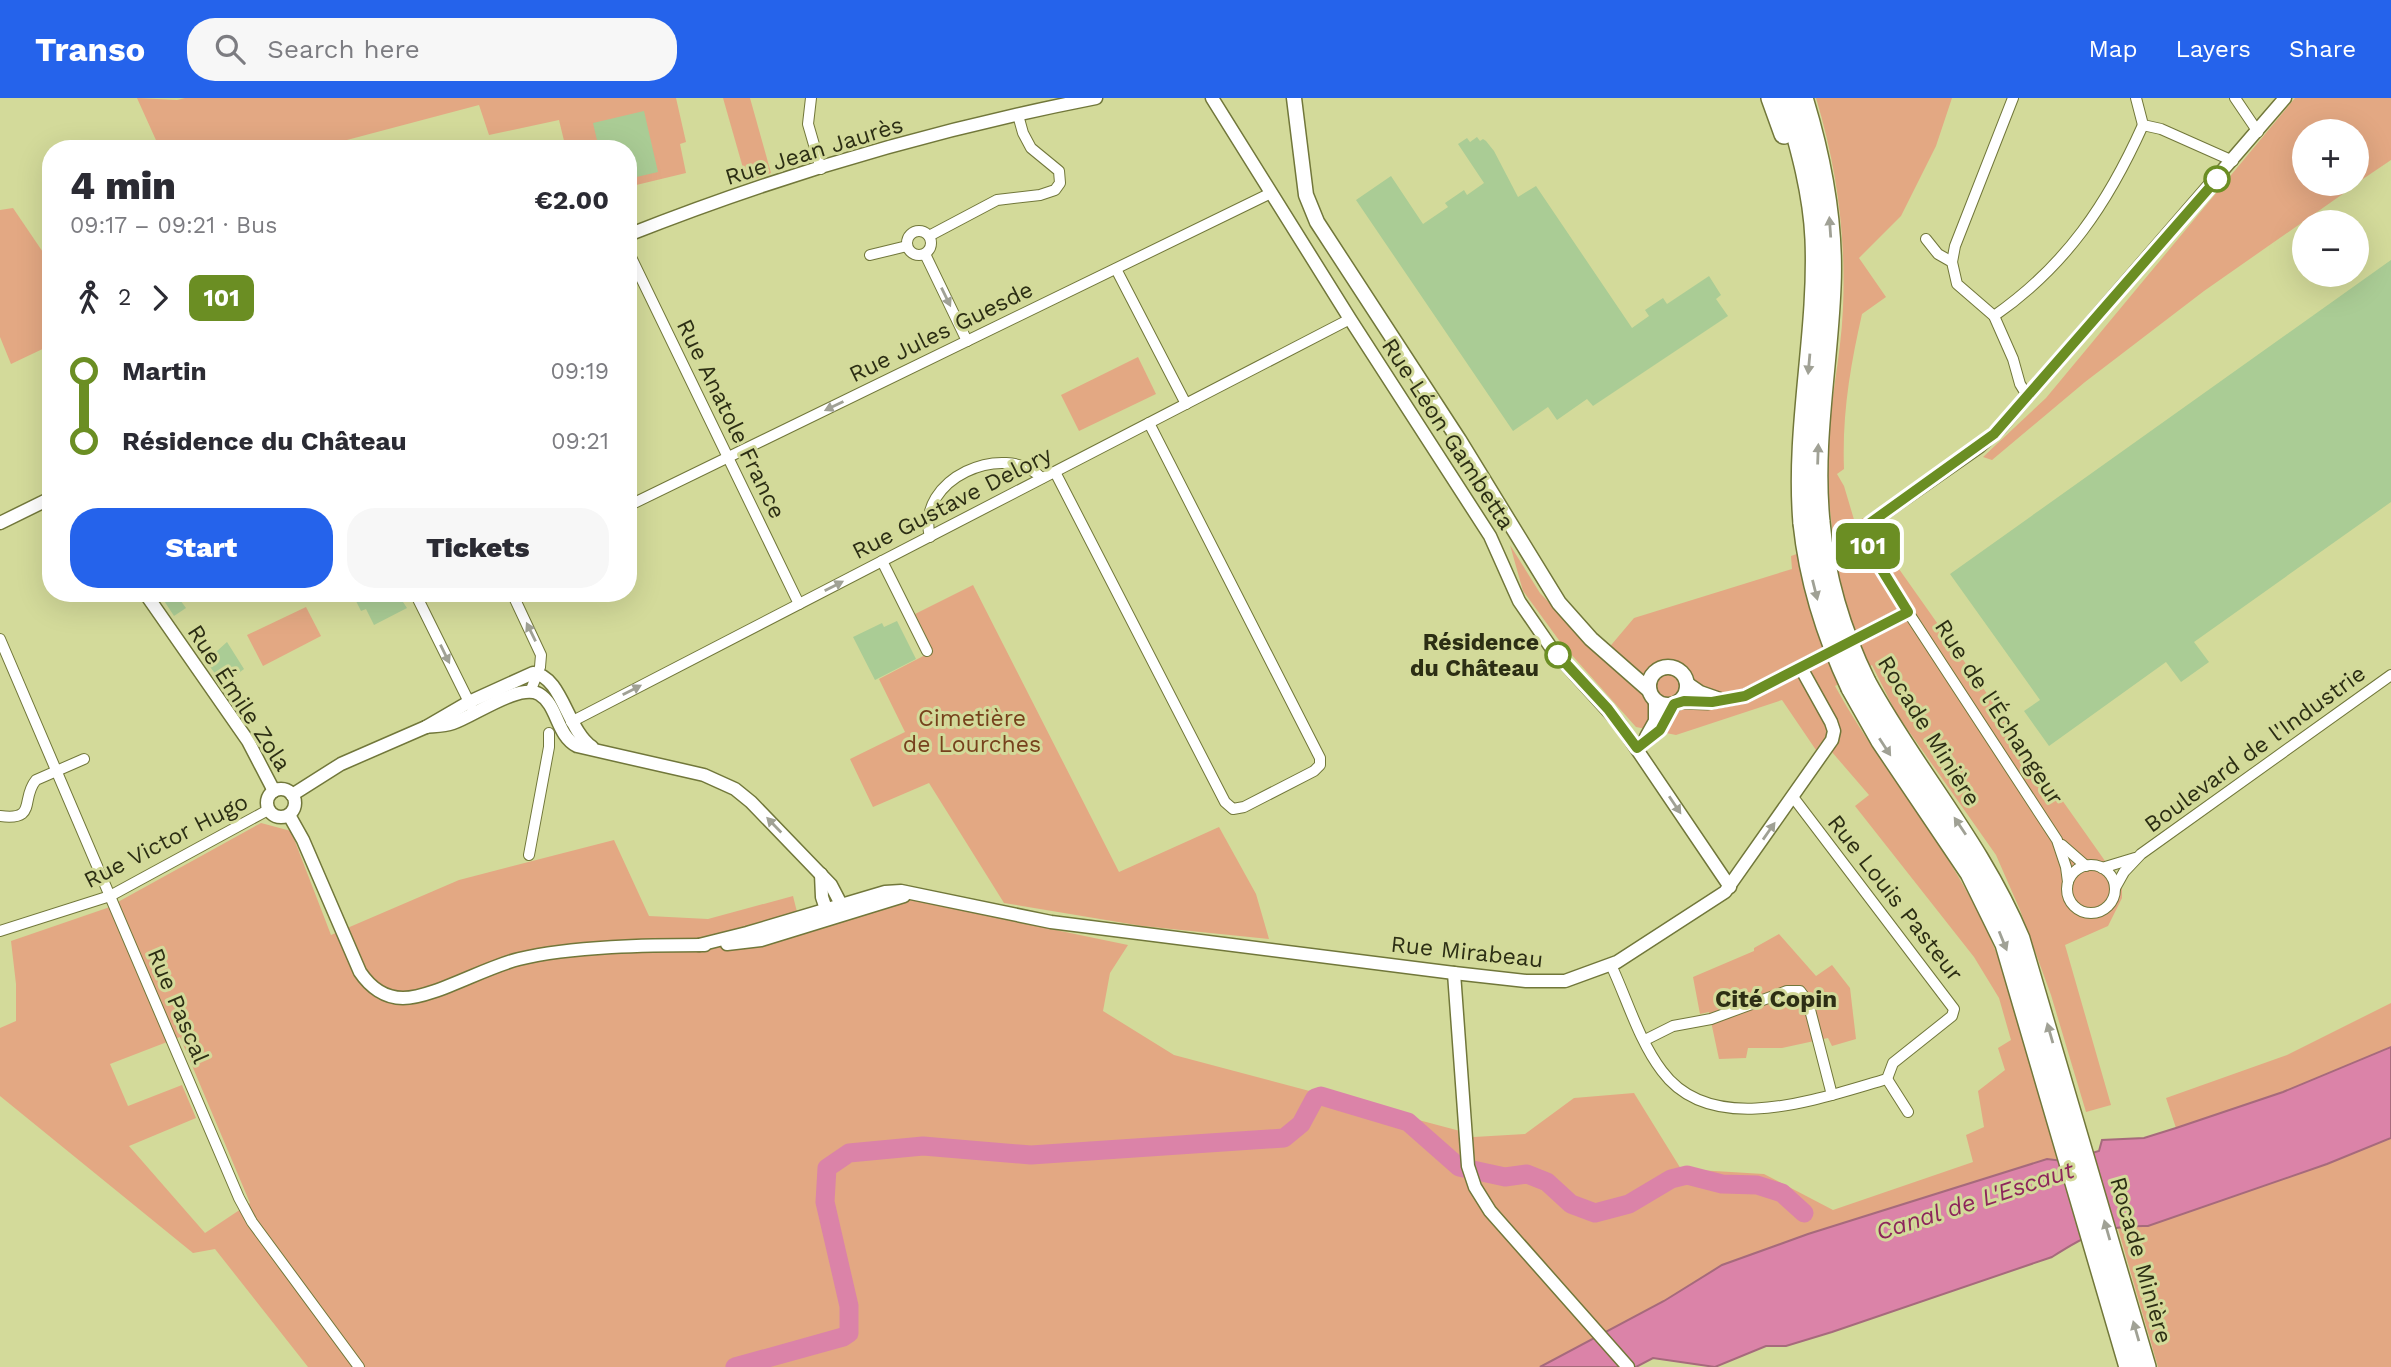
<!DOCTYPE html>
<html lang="en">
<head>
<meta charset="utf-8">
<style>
  :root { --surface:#fff; --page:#f7f7f7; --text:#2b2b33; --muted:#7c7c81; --accent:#2563eb }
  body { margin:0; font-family:"Work Sans",sans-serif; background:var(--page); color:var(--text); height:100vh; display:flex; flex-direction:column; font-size:26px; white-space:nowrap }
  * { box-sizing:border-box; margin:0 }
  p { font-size:23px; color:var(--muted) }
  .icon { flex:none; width:38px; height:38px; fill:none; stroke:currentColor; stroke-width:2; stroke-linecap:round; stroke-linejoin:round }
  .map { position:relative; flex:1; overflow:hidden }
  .panel { position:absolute; left:42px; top:42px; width:595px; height:462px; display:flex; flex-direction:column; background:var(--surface); border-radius:28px; box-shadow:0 7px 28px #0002 }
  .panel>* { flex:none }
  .badge { padding:0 14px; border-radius:10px; font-size:24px; line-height:46px }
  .fabs { position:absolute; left:2292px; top:21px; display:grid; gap:14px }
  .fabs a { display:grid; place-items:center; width:77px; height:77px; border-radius:50%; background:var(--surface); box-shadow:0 7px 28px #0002; font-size:35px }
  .map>.badge { position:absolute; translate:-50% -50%; box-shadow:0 0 0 4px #fff }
  .legs { display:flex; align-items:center; gap:10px; height:77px; padding:0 28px; font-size:23px }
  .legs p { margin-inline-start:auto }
  .headline { display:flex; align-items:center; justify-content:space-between; height:119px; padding:0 28px }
  h1 { font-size:38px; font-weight:800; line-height:52px }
  .action { display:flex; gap:14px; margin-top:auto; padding:14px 28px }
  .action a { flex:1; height:80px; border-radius:28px; background:var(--accent); color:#fff; font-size:28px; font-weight:800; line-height:80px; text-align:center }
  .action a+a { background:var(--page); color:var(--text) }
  ul { padding:0 28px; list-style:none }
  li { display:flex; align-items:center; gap:24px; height:70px; font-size:26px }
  li i { display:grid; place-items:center; width:10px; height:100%; margin:0 9px; background:currentColor }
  li i::after { content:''; width:18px; height:18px; margin:-9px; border:5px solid; border-radius:50%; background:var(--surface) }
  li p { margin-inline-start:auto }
  li:first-child i { background:linear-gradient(#0000 50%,currentColor 0) }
  li:last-child i { background:linear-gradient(currentColor 50%,#0000 0) }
  header { display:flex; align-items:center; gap:42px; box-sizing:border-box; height:98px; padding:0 35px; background:var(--accent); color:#fff }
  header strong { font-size:33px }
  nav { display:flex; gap:38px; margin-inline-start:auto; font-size:24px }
  .search { width:490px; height:63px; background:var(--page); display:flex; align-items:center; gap:18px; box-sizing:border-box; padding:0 24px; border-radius:28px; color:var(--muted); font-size:26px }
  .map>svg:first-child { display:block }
</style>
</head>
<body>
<header>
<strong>Transo</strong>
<div class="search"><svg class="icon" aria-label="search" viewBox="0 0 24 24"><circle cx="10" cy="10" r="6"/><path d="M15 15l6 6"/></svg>Search here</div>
<nav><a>Map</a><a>Layers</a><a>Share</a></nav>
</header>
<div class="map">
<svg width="2391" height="1269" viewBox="0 0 2391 1269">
  <rect width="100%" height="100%" fill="#d3da9a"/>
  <g fill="#e3a883" fill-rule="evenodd">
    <polygon points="137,0 177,2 185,0 676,0 686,44 680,46 686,75 628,89 628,51 566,51 559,22 489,37 479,7 328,47 330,51 160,51"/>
    <polygon points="723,0 750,0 771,75 747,84"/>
    <path d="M1816,0H1952L1936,48L1901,118L1859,160L1886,199L1862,216C1850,269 1842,317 1844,371L1837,376L1844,388L1855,425L1863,420L2122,787V800L2108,828L2065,847L2111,1007L2086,1014L2051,897L2020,812L1996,757L1896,615L1872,567L1835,588C1881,672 1947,745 1987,833C2020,905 2037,986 2058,1062L2047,1061L1808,1136L1722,1167L1664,1203L1540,1269H308L215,1151L193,1155L0,998V930L16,923V886L11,843L107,810L261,725L291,733L331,837L459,782L614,742L649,818L708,821L793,798L797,814L866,797L917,803L1128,847L1110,875L1103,913L1174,957L1460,1033L1474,1039L1525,1036L1574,1000L1634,995L1681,1071L1764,1076L1833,1112L1973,1064L1966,1037L1984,1029L1978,993L2005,972L1998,950L2011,942L1999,900L1974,859L1855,708L1869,697L1825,646L1818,655L1782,602L1676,637L1636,629L1561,545L1523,493L1510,447L1540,495L1601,559L1634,520L1792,471L1791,458L1834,443C1830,416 1827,390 1827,363C1828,312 1841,261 1843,210C1846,137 1837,70 1816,0ZM180,939L250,1105L205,1135L129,1048L196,1020L182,987L128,1008L110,966Z"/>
    <polygon points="2295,0 2391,0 2391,62 2357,85 2357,33 2305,33 2305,86 2357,86 2204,193 2085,284 1992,362 1983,359 2046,300"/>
    <polygon points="13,110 51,166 51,247 11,266 0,239 0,112"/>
    <polygon points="1138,259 1156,296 1079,333 1061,297"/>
    <polygon points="973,487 1119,774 1219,729 1256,796 1269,841 1142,828 1004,805 929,685 873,709 850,661 905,634 879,581 933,553 915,516"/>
    <polygon points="306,509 321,538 263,568 247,537"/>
    <polygon points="1779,836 1816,878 1832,867 1850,890 1856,941 1832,948 1828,940 1782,950 1748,950 1746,960 1719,961 1709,914 1700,916 1693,879 1754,853 1754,850"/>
    <polygon points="2391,905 2391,949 2283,994 2176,1030 2166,1000 2287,957"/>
    <polygon points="2391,1040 2391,1269 2158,1269 2117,1127 2148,1128 2327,1066"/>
  </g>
  <path fill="#db83a8" stroke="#a66a7c" stroke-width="2" d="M2391,949V1040L2327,1066L2148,1128C2104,1127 2088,1136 2052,1159L1832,1234L1786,1248H1766L1715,1269L1653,1260L1636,1269H1540L1664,1203L1722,1167L1808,1136L2047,1061L2063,1063L2099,1053L2102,1042L2144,1040L2176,1030L2283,994Z"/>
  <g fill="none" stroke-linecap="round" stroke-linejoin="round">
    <polyline stroke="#db83a8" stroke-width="19" points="735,1269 843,1239 849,1235 849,1208 825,1104 827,1070 849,1055 923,1048 1031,1057 1284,1040 1301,1026 1315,1000 1321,998 1408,1024 1459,1069 1505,1079 1527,1076 1547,1084 1571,1106 1595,1115 1629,1106 1671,1081 1687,1077 1722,1086 1757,1087 1782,1095 1804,1115"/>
  </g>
  <g fill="#aacc95">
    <polygon points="644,13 658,74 628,81 628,51 599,51 593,25"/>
    <polygon points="1477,39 1480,43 1483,41 1486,43 1494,53 1518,99 1536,88 1632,230 1649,218 1645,212 1663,200 1667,206 1709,178 1721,197 1716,201 1728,218 1593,308 1587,301 1557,322 1548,309 1513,333 1356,102 1391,78 1423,126 1448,109 1445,105 1464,92 1467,97 1484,85 1458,46 1467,40 1470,44"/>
    <polygon points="2391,162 2391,404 2194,544 2209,564 2181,584 2166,564 2049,648 2024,613 2040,602 1950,476"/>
    <polygon points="159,495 175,495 186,510 174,518"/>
    <polygon points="352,495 397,495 407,510 374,527 366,511 361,513"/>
    <polygon points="897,523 916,561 875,582 853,539 882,525 884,529"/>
    <polygon points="227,544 244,571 236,577 233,573 228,576 227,574 218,580 206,563"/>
  </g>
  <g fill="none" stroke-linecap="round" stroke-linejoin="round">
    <defs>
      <g id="minor">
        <polyline points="811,0 808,26 821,71"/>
        <polyline points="2136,0 2143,27 2161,31 2233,63"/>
        <polyline points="2235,0 2258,34"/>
        <circle cx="919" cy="145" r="12"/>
        <polyline points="929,138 997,102 1040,97 1055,92 1060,85 1059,73 1031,50 1023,35 1018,17"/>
        <polyline points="1926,141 1938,156 1952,164 1957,186 1994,218 2013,261 2020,286 2028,299"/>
        <polyline points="628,153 799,506"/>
        <polyline points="925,156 967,243"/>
        <polyline points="870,157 907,148"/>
        <polyline points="1952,164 1955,148 2013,0"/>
        <polyline points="1116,171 1186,306"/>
        <path d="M1994,218C2066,168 2108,105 2143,27"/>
        <polyline points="1055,374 1225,704 1233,711 1244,709 1314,673 1320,667 1320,660 1149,325"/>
        <polyline points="628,408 1271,95"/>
        <path d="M930,439C915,381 1004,342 1042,380"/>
        <polyline points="882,463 927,553"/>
        <polyline points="415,495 471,608"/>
        <polyline points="512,495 541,557 540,569 530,594"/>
        <polyline points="1908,514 2057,742 2066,769 2068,784"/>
        <polyline points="0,541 239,1100 252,1124 359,1269"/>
        <polyline points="571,624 1350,221"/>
        <polyline points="1793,699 1954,911 1952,918 1893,965 1887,981"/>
        <path d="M0,718C38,723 20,701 36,682L84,661"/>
        <polyline points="2062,747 2086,768"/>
        <polyline points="529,757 549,649 549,635"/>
        <circle cx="2091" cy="791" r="24"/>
        <polyline points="2102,770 2135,760"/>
        <polyline points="2115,790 2124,774 2141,756 2391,577"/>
        <polyline points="0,833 110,798 268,712"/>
        <path d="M1611,867C1627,901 1639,943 1662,973C1712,1041 1820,1000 1887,981L1908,1014"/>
        <polyline points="1645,942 1673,928 1711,921 1787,893 1800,893 1808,904 1832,997"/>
      </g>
      <g id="tertiary">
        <polyline points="1212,0 1350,221 1490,438 1519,503 1552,551 1619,625 1730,789"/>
        <path d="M628,137C779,77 937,31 1096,0"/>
        <polyline points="0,425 51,400"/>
        <polyline points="145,495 248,643 274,693"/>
        <polyline points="1687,585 1700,594 1720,601"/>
        <polyline points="1679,604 1708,605 1745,598 1908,514 1869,451 1867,439 1870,425 1980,348 2000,330 2285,0"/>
        <path d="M426,629C435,628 444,628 453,625C474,618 519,585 539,596C558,607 556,637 577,648L704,677L735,691L751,704L831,787L844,812"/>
        <polyline points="1646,639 1655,623 1655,602"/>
        <polyline points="1637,650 1660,632 1674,606"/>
        <circle cx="281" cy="705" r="14"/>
        <path d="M292,697L341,666L426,629L469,604L533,575C562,578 567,632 592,649"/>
        <path d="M289,717L303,742L360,874C370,889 385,900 403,900C433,900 485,869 519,861C572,848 650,847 705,847"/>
        <polyline points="821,776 822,799 828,817"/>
        <polyline points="727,846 761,842 904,798"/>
        <polyline points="699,847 747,835 885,794 901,793 1051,824 1454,875 1526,883 1565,883 1617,864 1725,794 1832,642 1834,633 1831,624 1801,570"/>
        <polyline points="1454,875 1468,1068 1475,1089 1490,1113 1628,1269"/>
      </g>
      <g id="secondary">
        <polyline points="1294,0 1306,97 1317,124 1459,342 1559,505 1591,541 1649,592"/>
        <circle cx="1668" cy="588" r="19"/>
      </g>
      <g id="motorway">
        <polyline points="1771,0 1784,36"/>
        <path d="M1786,0C1799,46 1813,93 1815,141C1819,236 1795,330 1803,425"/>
        <path d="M1803,0C1822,62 1834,124 1831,189C1828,267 1812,346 1820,424"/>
        <path d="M1866,584C1914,672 1981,747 2020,841L2146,1269"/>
        <polyline points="1851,590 1881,643 1970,775 2005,846 2129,1269"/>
      </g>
    </defs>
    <use href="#minor" stroke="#71773a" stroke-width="12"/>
    <use href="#tertiary" stroke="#71773a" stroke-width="15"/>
    <use href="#secondary" stroke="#71773a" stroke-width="17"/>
    <use href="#motorway" stroke="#71773a" stroke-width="22"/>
    <use href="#minor" stroke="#fff" stroke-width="10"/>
    <use href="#tertiary" stroke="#fff" stroke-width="12"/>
    <use href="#secondary" stroke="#fff" stroke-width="14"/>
    <use href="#motorway" stroke="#fff" stroke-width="19"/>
    <defs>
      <g id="motorway-bridge">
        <path d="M1820,424C1825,480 1841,533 1866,584"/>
        <path d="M1803,425C1809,482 1826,537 1851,590"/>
      </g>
    </defs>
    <use href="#motorway-bridge" stroke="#71773a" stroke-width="22" stroke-linecap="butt"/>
    <use href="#motorway-bridge" stroke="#fff" stroke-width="19"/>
  </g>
  <defs><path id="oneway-solid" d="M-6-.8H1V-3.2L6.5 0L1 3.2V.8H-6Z" transform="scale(1.75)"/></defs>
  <g fill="#a0a195">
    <use href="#oneway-solid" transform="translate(1830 129) rotate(-94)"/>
    <use href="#oneway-solid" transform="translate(946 199) rotate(64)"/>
    <use href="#oneway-solid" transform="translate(1809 266) rotate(95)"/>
    <use href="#oneway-solid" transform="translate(834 308) rotate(154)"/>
    <use href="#oneway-solid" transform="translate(1818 356) rotate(-88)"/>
    <use href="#oneway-solid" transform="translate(834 488) rotate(-27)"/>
    <use href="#oneway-solid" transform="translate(1815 492) rotate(76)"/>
    <use href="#oneway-solid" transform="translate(531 534) rotate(-116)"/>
    <use href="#oneway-solid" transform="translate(445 556) rotate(64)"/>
    <use href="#oneway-solid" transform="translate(632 592) rotate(-27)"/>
    <use href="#oneway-solid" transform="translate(1885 649) rotate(57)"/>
    <use href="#oneway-solid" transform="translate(1675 707) rotate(56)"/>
    <use href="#oneway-solid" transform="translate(774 727) rotate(-134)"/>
    <use href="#oneway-solid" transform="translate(1960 728) rotate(-124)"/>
    <use href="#oneway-solid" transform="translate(1769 733) rotate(-55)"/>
    <use href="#oneway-solid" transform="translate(2003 843) rotate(68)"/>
    <use href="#oneway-solid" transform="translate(2050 935) rotate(-106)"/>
    <use href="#oneway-solid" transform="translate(2107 1132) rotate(-106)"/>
    <use href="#oneway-solid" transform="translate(2136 1233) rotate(-106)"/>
  </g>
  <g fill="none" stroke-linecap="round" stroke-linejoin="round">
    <defs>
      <polyline id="line-1" points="1558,557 1608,611 1637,650 1660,632 1674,606 1684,603 1712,604 1745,598 1908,514 1869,451 1867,439 1870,425 1994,336 2217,81"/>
    </defs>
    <use href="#line-1" stroke="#fff" stroke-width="16"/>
    <use href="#line-1" stroke="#6b8e23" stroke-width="10"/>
  </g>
  <g fill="#fff" stroke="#6b8e23" stroke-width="3.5">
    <circle cx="2217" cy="81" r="12"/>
    <circle cx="1558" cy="557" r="12"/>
  </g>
  <g text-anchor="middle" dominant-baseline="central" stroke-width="6" stroke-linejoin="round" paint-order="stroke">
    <g font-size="23" fill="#2c2e14" stroke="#d3da9a">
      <text transform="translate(814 53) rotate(-17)">Rue Jean Jaurès</text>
      <text transform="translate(941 234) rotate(-26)">Rue Jules Guesde</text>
      <text transform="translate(731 321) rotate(64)">Rue Anatole France</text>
      <text transform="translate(1448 336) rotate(57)">Rue Léon Gambetta</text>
      <text transform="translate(952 405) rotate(-27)">Rue Gustave Delory</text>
      <text transform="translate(239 600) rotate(57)">Rue Émile Zola</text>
      <text transform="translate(1999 614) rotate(57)">Rue de l'Échangeur</text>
      <text transform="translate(1929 633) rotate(58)">Rocade Minière</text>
      <text transform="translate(2255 651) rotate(-36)">Boulevard de l'Industrie</text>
      <text transform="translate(166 743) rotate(-27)">Rue Victor Hugo</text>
      <text transform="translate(1895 800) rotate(52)">Rue Louis Pasteur</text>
      <text transform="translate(1467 854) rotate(6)">Rue Mirabeau</text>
      <text transform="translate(178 908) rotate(67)">Rue Pascal</text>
      <text transform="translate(2141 1162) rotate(74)">Rocade Minière</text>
    </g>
    <g font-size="23" font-weight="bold" fill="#2c2e14" stroke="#d3da9a" text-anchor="end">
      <text x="1539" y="544">Résidence<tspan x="1539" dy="26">du Château</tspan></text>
    </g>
    <g font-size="23" fill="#76411c" stroke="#d3da9a">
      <text x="972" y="620">Cimetière<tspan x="972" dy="26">de Lourches</tspan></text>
    </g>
    <g font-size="24" font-weight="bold" fill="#2c2e14" stroke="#d3da9a">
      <text x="1776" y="901">Cité Copin</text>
    </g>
    <g font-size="24" font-style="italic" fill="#8d255b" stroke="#d3da9a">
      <text transform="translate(1975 1103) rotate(-18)">Canal de L'Escaut</text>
    </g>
  </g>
</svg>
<div class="fabs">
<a>+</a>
<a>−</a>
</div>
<b class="badge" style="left:1868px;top:448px;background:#6b8e23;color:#fff">101</b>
<section class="panel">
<div class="headline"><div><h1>4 min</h1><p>09:17 – 09:21 · Bus</p></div><b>€2.00</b></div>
<div class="legs"><svg class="icon" aria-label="walk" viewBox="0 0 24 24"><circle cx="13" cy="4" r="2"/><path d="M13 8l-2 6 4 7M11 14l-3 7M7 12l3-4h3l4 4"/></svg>2<svg class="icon" aria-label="forward" viewBox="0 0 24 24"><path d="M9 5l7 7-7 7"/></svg><b class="badge" style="background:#6b8e23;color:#fff">101</b></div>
<ul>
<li><i style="color:#6b8e23"></i><b>Martin</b><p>09:19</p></li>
<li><i style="color:#6b8e23"></i><b>Résidence du Château</b><p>09:21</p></li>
</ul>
<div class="action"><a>Start</a><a>Tickets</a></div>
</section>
</div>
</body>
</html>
